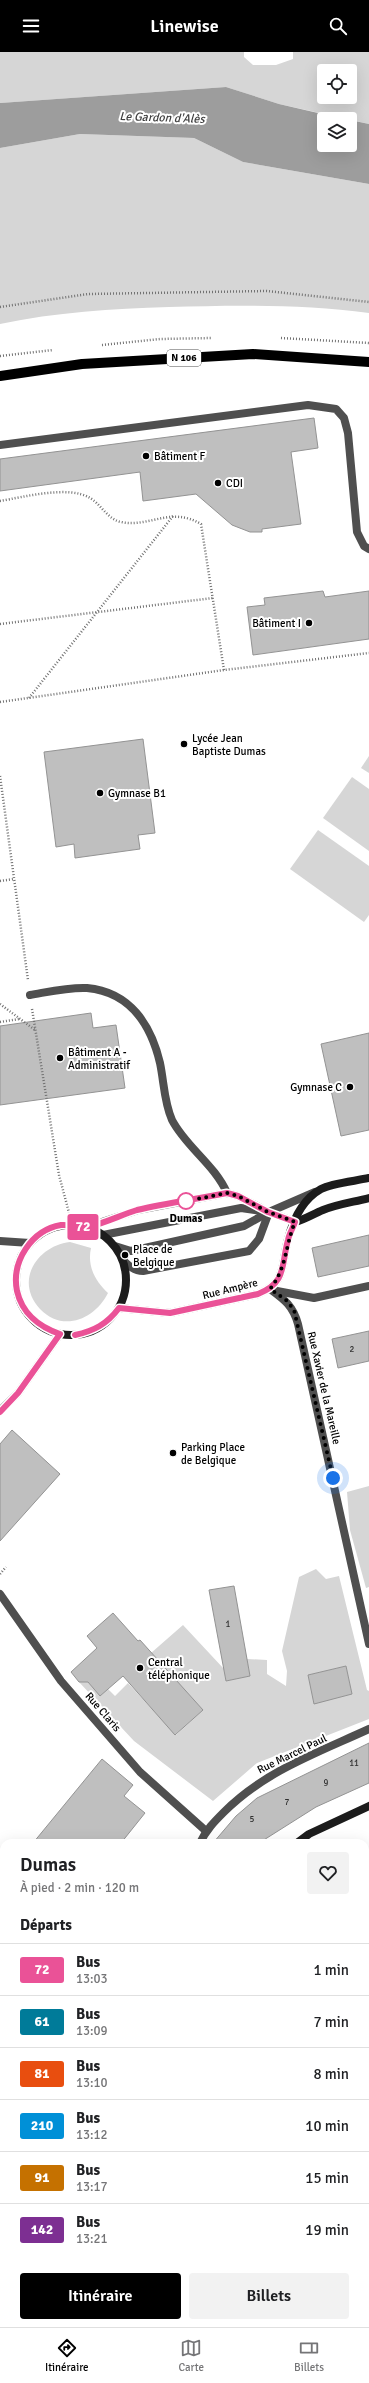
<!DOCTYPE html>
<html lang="fr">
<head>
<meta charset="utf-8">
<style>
  :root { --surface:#fff; --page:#f2f2f2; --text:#202124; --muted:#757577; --line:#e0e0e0; --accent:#000 }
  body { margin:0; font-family:Signika,sans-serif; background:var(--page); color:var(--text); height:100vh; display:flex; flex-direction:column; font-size:15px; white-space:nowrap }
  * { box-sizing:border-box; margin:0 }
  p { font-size:13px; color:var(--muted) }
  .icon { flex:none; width:22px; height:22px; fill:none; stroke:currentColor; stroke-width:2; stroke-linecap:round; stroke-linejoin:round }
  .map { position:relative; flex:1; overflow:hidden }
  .panel { position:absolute; left:0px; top:1787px; width:369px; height:488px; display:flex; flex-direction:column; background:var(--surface); border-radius:12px 12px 0 0; box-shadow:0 4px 16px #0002 }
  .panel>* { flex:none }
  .badge { padding:0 8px; border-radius:3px; font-size:14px; line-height:26px }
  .fabs { position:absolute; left:317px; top:12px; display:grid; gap:8px }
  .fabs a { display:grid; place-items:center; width:40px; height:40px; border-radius:4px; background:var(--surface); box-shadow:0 4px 16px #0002; font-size:20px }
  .you { position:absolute; width:20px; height:20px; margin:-10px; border:3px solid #fff; border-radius:50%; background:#1a73e8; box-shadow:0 0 0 6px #1a73e833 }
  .map>.badge { position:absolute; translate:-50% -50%; box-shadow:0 0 0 2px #fff }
  h2 { padding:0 20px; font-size:15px; line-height:36px }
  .round { display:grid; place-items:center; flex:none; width:42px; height:42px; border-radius:4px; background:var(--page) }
  .summary { display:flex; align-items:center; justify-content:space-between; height:68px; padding:0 20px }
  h1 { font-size:19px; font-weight:600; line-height:30px }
  .action { display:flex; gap:8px; margin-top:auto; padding:8px 20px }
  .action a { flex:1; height:46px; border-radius:4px; background:var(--accent); color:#fff; font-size:16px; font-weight:600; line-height:46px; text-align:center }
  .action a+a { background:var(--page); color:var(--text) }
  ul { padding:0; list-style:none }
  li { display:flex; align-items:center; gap:12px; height:52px; padding:0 20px; border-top:1px solid var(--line) }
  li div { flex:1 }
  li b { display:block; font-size:15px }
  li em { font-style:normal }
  li .badge { min-width:44px; font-weight:700; text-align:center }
  header { display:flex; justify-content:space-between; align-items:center; height:52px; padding:0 20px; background:var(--accent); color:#fff; font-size:18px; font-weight:600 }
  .tab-bar { display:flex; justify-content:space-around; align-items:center; height:56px; border-top:1px solid var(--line); background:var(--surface); font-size:11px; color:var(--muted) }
  .tab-bar a { display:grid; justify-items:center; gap:2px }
  .tab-bar .current { color:var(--accent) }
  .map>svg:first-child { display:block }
</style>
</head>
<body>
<header><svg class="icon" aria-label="menu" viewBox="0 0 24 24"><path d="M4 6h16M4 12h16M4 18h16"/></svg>Linewise<svg class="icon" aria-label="search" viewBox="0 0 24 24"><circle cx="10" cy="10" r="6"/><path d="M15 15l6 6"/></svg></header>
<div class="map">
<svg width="369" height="2275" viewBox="0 0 369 2275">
  <rect width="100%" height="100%" fill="#fff"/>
  <g fill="#d6d6d6" fill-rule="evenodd">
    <path d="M0,0H244V5L253,13H276L293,7V0H369V72L279,52L226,35L0,51ZM324,19H350V45H324Z"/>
    <path d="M80,82L194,86L243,110L369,132V261C303,252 235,253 169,255C112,257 56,260 0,272V96Z"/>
    <polygon points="369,704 369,721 361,716"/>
    <polygon points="352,725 369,737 369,799 323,766"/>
    <polygon points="318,778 369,814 369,863 364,870 290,817"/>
    <path d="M70,1190L91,1196C87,1214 95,1229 108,1241C95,1267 63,1281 40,1257C14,1229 37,1194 70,1190Z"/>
    <polygon points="369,1434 369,1535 366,1536 350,1478 347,1440"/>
    <path d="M316,1517L326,1527L339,1524L367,1638L369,1639V1667L257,1711L213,1749L134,1689L79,1630H88L100,1644L108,1637L115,1644L128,1631L176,1683L203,1658L151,1601L183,1573L224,1617L226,1629L250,1624L247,1607L267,1608V1622L286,1634L287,1619L282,1599L299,1525ZM346,1614L352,1642L314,1651L308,1623Z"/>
    <polygon points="369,1830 369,2213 365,2212 365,1832"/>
    <polygon points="0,2004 4,2005 4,2100 0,2102"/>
  </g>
  <polygon fill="#9d9d9d" points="226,35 279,52 344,67 324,67 324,93 350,93 350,68 369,72 369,132 243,110 194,86 80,82 0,96 0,51"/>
  <g fill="#bfbfbf" stroke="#939393">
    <polygon points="314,366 318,396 291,400 301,472 262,477 262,480 250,480 232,473 196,442 143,449 140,420 0,439 0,407"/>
    <polygon points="323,539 325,545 369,539 369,587 253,603 247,555 265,553 264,546"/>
    <polygon points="143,687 155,781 138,783 140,797 75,806 74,792 56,795 44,700"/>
    <polygon points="91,961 93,976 116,973 125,1036 0,1053 0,974"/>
    <polygon points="369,981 369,1078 341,1084 321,992"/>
    <polygon points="369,1183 369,1214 318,1225 312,1196"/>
    <polygon points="369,1279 369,1309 338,1316 332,1287"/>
    <polygon points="12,1378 60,1422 0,1489 0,1392"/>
    <polygon points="234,1534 250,1624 226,1629 209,1538"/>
    <polygon points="113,1561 138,1589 140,1588 203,1658 175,1683 123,1624 100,1644 88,1630 79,1630 71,1620 97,1596 87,1584"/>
    <polygon points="346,1614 352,1642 314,1652 308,1623"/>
    <polygon points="369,1691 369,1731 316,1755 259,1791 213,1791 236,1764 257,1746"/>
    <polygon points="102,1707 133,1733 124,1744 145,1761 121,1791 33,1791"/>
  </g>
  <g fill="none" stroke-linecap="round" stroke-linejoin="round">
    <g stroke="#717171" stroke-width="2.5" stroke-dasharray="1 2" stroke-linecap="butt">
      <polyline points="0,255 88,242 267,239 369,250"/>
      <polyline points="281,286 369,291"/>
      <polyline points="102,293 160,287 212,286"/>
      <polyline points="0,304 53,298"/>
      <path d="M0,449C24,445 69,433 90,446C101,452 107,467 121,470C149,476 171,454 201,472L224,618"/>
      <polyline points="0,572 213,546"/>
      <polyline points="29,646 173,464"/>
      <polyline points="0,650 224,618 369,601"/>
      <polyline points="0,724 28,928"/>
      <polyline points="0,829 14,827"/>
      <polyline points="0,952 35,978"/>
      <polyline points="32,957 59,1123 72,1172"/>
      <polyline points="0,970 19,967"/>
      <polyline points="0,1522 6,1515"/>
      <polyline points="365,2086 369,2085"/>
    </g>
    <g stroke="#4f4f4f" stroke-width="8">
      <polyline points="0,393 308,353 336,357 344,366 348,381 357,480 364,494 369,497"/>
      <path d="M30,943C48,940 69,935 87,936C130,940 151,973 160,1011C164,1030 164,1050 172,1068C186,1095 215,1113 227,1141"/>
      <polyline points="87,1175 138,1158 227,1141 238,1144 261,1156"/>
      <polyline points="103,1183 241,1156 269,1160 295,1170"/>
      <polyline points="115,1194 131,1199 244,1174 269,1160 315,1140"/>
      <path d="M123,1208C129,1214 134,1219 143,1219L249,1199L259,1187L269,1160"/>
      <polyline points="11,2275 15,2271"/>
    </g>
    <g stroke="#4f4f4f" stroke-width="8">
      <polyline points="0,1189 30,1191"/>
      <path d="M270,1237C285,1248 293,1254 298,1272L369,1592"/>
      <polyline points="277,1239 314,1246 369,1234"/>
      <polyline points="0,1542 61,1629 140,1720 206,1779"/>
      <path d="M200,1791C206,1778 214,1770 224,1760C265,1719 317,1701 369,1677"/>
      <polyline points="239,2271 246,2275"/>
      <polyline points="256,2271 259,2275"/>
      <polyline points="268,2271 268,2275"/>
    </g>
    <g stroke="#1c1c1c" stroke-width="8">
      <path d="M295,1170C306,1167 313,1162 323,1158C338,1152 354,1150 369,1146"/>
      <circle cx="71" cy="1228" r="55"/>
      <path d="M119,1256L170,1261L258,1242C287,1231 281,1213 288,1187C293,1168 303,1147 321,1137C332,1131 356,1129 369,1126"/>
      <polyline points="0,1359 18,1341 60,1282"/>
      <polyline points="297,1791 309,1782 369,1754"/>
      <polyline points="0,1900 4,1906"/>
      <polyline points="0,1990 4,1991"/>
      <polyline points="0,2115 4,2113"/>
      <polyline points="0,2135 4,2173"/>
      <polyline points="365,2231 369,2232"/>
      <polyline points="7,2275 7,2271"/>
    </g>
    <polyline stroke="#000" stroke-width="10" points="0,324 82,312 253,302 369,310"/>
  </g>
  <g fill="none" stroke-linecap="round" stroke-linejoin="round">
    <defs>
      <path id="line" d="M0,1360L18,1341L60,1282C39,1275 22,1261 17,1239C11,1209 32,1178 61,1173C70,1172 80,1177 88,1175C105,1171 121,1163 137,1158C166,1151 197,1147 227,1141L238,1144L268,1160L295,1170C293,1176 289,1182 288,1188C281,1213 287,1231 258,1242L170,1261L119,1256C107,1272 94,1279 75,1283"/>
    </defs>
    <use href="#line" stroke="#fff" stroke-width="9"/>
    <use href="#line" stroke="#ea5297" stroke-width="6"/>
    <path stroke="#000" stroke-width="4" stroke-dasharray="0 7.2" d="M186,1149L182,1150L227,1141L238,1144L268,1160L295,1170C285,1194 287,1216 270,1237L286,1248L294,1258L333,1426"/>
  </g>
  <g fill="#000" stroke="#fff" stroke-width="1.5">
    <circle cx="146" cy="404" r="4"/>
    <circle cx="218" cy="431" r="4"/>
    <circle cx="309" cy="571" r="4"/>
    <circle cx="184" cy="692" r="4"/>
    <circle cx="100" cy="741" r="4"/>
    <circle cx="60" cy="1006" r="4"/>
    <circle cx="350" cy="1035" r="4"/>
    <circle cx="125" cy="1203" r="4"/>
    <circle cx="173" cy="1401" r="4"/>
    <circle cx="140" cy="1616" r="4"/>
  </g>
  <circle fill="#fff" stroke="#ea5297" stroke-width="2" cx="186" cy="1149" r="8"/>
  <g text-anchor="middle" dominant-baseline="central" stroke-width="4" stroke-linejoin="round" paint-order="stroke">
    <g font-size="9" fill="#303030">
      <text x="352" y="1297">2</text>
      <text x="228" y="1572">1</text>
      <text x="354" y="1711">11</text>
      <text x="326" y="1731">9</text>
      <text x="287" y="1750">7</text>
      <text x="252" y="1767">5</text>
    </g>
    <rect fill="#fff" stroke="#4c4c4c" stroke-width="1" x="167" y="298" width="34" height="16" rx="3"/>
    <g font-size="10" font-weight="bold" fill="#000">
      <text x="184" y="306">N 106</text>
    </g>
    <g font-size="11" fill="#000" stroke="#fff" text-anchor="start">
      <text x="154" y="404">Bâtiment F</text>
      <text x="226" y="431">CDI</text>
      <text x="301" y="571" text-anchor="end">Bâtiment I</text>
      <text x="192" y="686">Lycée Jean<tspan x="192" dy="13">Baptiste Dumas</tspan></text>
      <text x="108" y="741">Gymnase B1</text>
      <text x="68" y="1000">Bâtiment A -<tspan x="68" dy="13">Administratif</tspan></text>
      <text x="342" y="1035" text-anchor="end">Gymnase C</text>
      <text x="133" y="1197">Place de<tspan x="133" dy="13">Belgique</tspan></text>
      <text x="181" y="1395">Parking Place<tspan x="181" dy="13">de Belgique</tspan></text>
      <text x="148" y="1610">Central<tspan x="148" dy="13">téléphonique</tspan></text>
    </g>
    <g font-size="11" font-weight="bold" fill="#000" stroke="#fff">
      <text x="186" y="1166">Dumas</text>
    </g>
    <g font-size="11" fill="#000" stroke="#fff">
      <text transform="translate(230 1237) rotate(-14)">Rue Ampère</text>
      <text transform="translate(324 1336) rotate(77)">Rue Xavier de la Mareille</text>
      <text transform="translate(103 1660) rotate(49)">Rue Claris</text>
      <text transform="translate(292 1702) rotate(-26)">Rue Marcel Paul</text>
    </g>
    <g font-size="12" font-style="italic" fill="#3e3e3e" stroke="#fff">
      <text transform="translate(162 66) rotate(2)">Le Gardon d'Alès</text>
    </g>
  </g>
</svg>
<div class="fabs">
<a><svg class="icon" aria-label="locate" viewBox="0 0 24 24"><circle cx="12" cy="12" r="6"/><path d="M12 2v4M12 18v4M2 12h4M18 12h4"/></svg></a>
<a><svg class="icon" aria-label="layers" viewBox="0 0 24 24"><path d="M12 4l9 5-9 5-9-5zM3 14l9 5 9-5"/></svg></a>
</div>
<div class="you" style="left:333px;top:1426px"></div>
<b class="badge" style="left:83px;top:1175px;background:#ea5297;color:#fff">72</b>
<section class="panel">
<div class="summary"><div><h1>Dumas</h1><p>À pied · 2 min · 120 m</p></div><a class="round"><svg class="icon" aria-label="heart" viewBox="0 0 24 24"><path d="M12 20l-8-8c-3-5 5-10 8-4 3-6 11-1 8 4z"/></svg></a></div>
<h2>Départs</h2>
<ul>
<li><span class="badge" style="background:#ea5297;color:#fff">72</span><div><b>Bus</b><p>13:03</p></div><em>1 min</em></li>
<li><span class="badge" style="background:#007b99;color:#fff">61</span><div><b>Bus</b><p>13:09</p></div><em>7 min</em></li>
<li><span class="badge" style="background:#e84e0f;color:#fff">81</span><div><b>Bus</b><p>13:10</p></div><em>8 min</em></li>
<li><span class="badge" style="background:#0090d7;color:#fff">210</span><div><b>Bus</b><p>13:12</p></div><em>10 min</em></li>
<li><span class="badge" style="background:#c57100;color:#fff">91</span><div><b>Bus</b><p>13:17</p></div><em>15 min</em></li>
<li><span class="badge" style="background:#7d2f92;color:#fff">142</span><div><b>Bus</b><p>13:21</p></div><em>19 min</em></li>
</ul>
<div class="action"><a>Itinéraire</a><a>Billets</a></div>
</section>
</div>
<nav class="tab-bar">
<a class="current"><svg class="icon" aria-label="directions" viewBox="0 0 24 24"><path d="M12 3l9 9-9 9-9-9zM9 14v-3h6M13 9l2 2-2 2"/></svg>Itinéraire</a>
<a><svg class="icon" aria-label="map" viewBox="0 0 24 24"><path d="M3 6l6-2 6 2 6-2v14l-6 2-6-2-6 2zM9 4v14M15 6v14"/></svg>Carte</a>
<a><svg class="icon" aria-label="tickets" viewBox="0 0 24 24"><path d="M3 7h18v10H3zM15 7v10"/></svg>Billets</a>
</nav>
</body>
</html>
